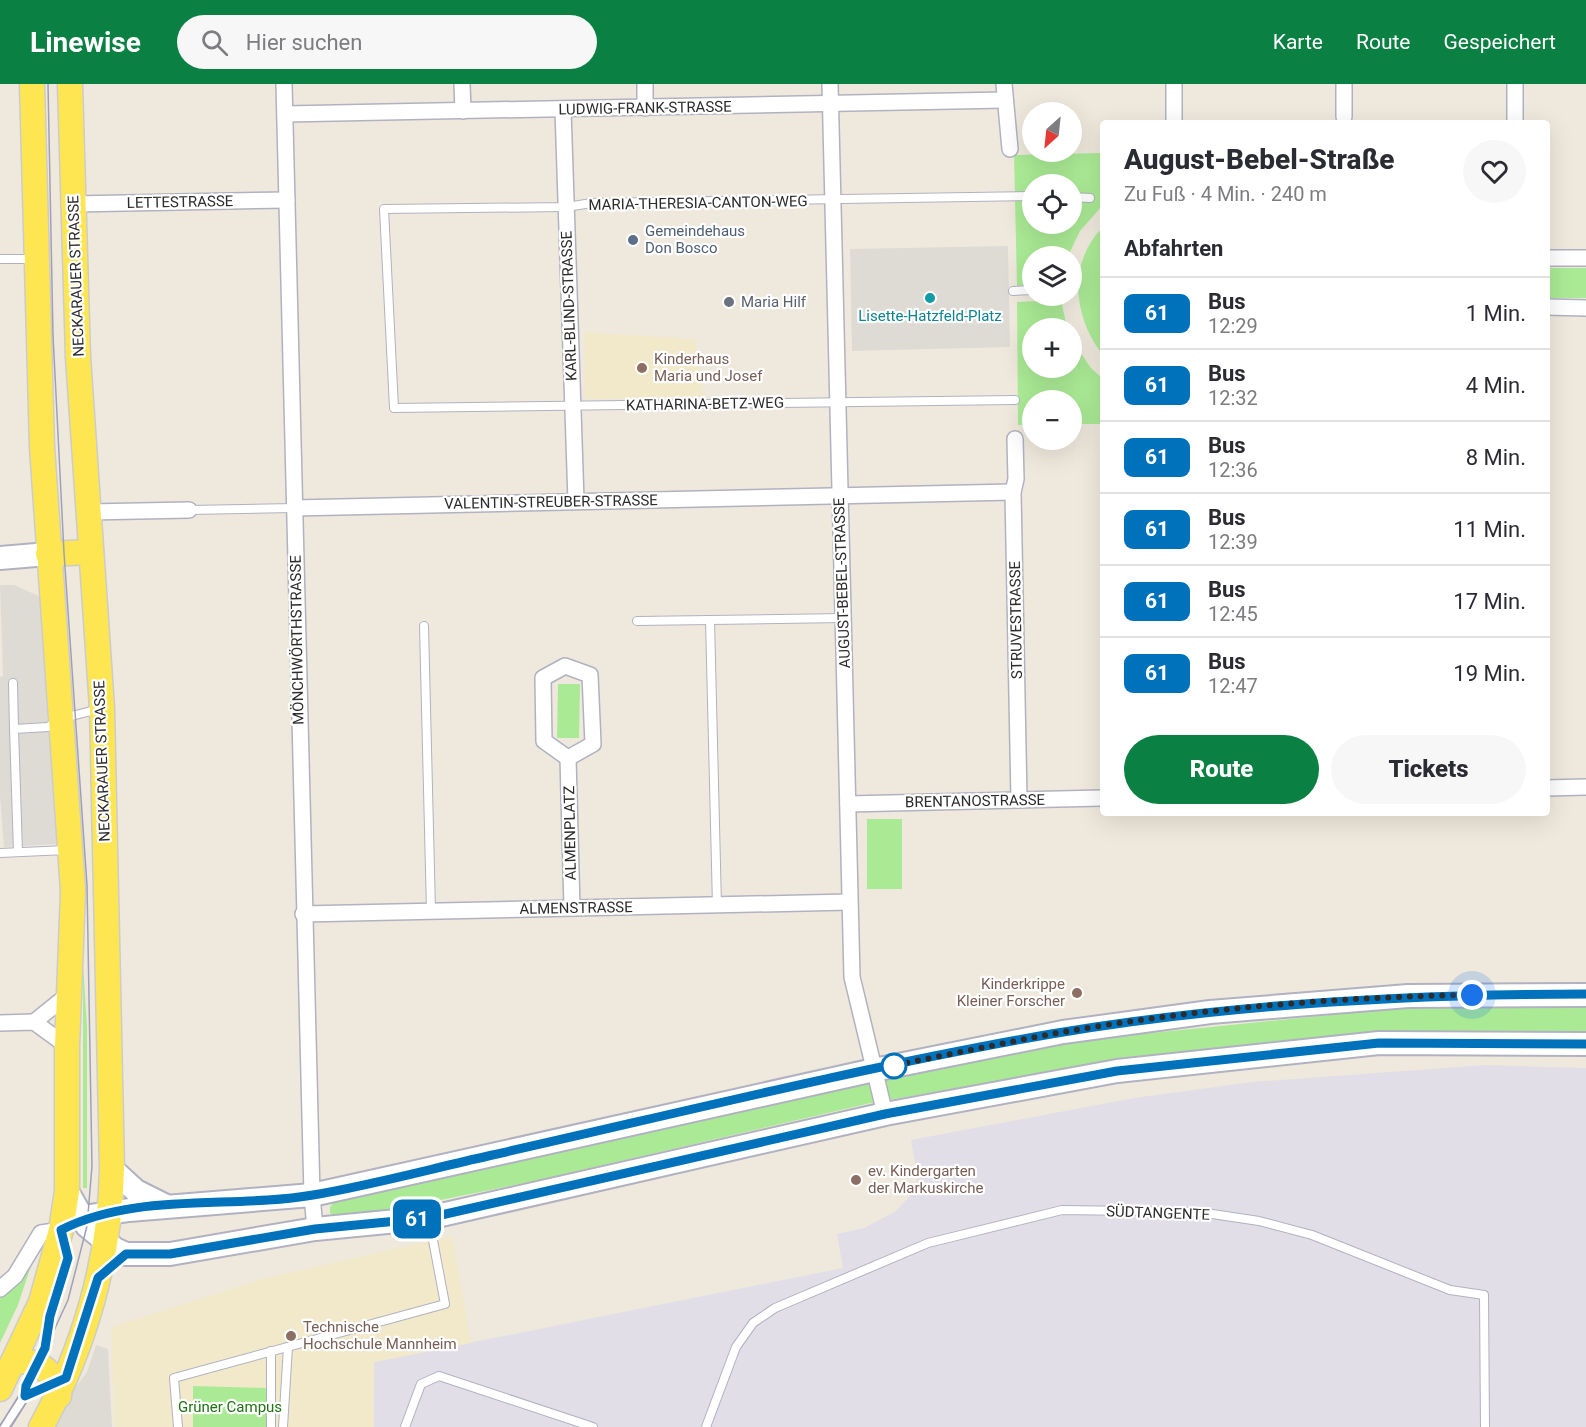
<!DOCTYPE html>
<html lang="de">
<head>
<meta charset="utf-8">
<style>
  :root { --surface:#fff; --page:#f7f7f7; --text:#2b2b33; --muted:#7c7c81; --line:#e1e1e2; --accent:#0b8043 }
  body { margin:0; font-family:Roboto,sans-serif; background:var(--page); color:var(--text); height:100vh; display:flex; flex-direction:column; font-size:22px; white-space:nowrap }
  * { box-sizing:border-box; margin:0 }
  p { font-size:20px; color:var(--muted) }
  .icon { flex:none; width:33px; height:33px; fill:none; stroke:currentColor; stroke-width:2; stroke-linecap:round; stroke-linejoin:round }
  .map { position:relative; flex:1; overflow:hidden }
  .side { position:absolute; left:1100px; top:36px; width:450px; height:696px; display:flex; flex-direction:column; background:var(--surface); border-radius:6px; box-shadow:0 6px 24px #0002 }
  .side>* { flex:none }
  .badge { padding:0 12px; border-radius:9px; font-size:21px; line-height:39px }
  .needle { width:39px; rotate:207deg }
  .buttons { position:absolute; left:1022px; top:18px; display:grid; gap:12px }
  .buttons a { display:grid; place-items:center; width:60px; height:60px; border-radius:50%; background:var(--surface); box-shadow:0 6px 24px #0002; font-size:30px }
  .you { position:absolute; width:30px; height:30px; margin:-15px; border:4px solid #fff; border-radius:50%; background:#1a73e8; box-shadow:0 0 0 9px #1a73e833 }
  .map>.badge { position:absolute; translate:-50% -50%; box-shadow:0 0 0 3px #fff }
  h2 { padding:0 24px; font-size:22px; line-height:54px }
  .round { display:grid; place-items:center; flex:none; width:63px; height:63px; border-radius:32px; background:var(--page) }
  .summary { display:flex; align-items:center; justify-content:space-between; height:102px; padding:0 24px }
  h1 { font-size:28px; font-weight:800; line-height:45px }
  .action { display:flex; gap:12px; margin-top:auto; padding:12px 24px }
  .action a { flex:1; height:69px; border-radius:36px; background:var(--accent); color:#fff; font-size:24px; font-weight:800; line-height:69px; text-align:center }
  .action a+a { background:var(--page); color:var(--text) }
  ul { padding:0; list-style:none }
  li { display:flex; align-items:center; gap:18px; height:72px; padding:0 24px; border-top:2px solid var(--line) }
  li div { flex:1 }
  li b { display:block; font-size:22px }
  li em { font-style:normal }
  li .badge { min-width:66px; font-weight:700; text-align:center }
  header { display:flex; align-items:center; gap:36px; box-sizing:border-box; height:84px; padding:0 30px; background:var(--accent); color:#fff }
  header strong { font-size:28px }
  nav { display:flex; gap:33px; margin-inline-start:auto; font-size:21px }
  .search { width:420px; height:54px; background:var(--page); display:flex; align-items:center; gap:15px; box-sizing:border-box; padding:0 21px; border-radius:33px; color:var(--muted); font-size:22px }
  .map>svg:first-child { display:block }
</style>
</head>
<body>
<header>
<strong>Linewise</strong>
<div class="search"><svg class="icon" aria-label="search" viewBox="0 0 24 24"><circle cx="10" cy="10" r="6"/><path d="M15 15l6 6"/></svg>Hier suchen</div>
<nav><a>Karte</a><a>Route</a><a>Gespeichert</a></nav>
</header>
<div class="map">
<svg width="1586" height="1343" viewBox="0 0 1586 1343">
  <rect width="100%" height="100%" fill="#efe9dd"/>
  <polygon fill="#e1dee7" points="1486,981 1586,984 1586,1343 374,1343 374,1278 843,1184 837,1150 864,1144 896,1127 915,1106 917,1091 911,1056 1134,1014 1252,998"/>
  <g fill="#f2e9cb">
    <polygon points="585,248 695,255 704,314 585,315"/>
    <polygon points="452,1152 471,1259 374,1278 373,1343 115,1343 111,1243 262,1195"/>
  </g>
  <g fill="#aaea95" fill-rule="evenodd">
    <path d="M1102,69V122L1080,147L1068,172H1032V201L1017,202L1014,71ZM1032,100H1071V140H1032Z"/>
    <path d="M1102,144V270C1074,234 1067,180 1102,144Z"/>
    <rect x="1547" y="184" width="39" height="30"/>
    <polygon points="1061,216 1067,244 1032,244 1032,284 1071,284 1071,255 1091,284 1102,294 1102,340 1071,340 1071,316 1032,316 1032,340 1018,341 1017,218"/>
    <polygon points="558,600 580,600 579,654 557,654"/>
    <rect x="867" y="735" width="35" height="70"/>
    <polygon points="83,881 87,942 87,1104 83,1104"/>
    <polygon points="1409,923 1586,923 1586,948 1381,948 1119,976 871,1019 539,1096 386,1127 335,1133 330,1129 330,1123 334,1118 865,995 1063,958"/>
    <polygon points="32,1179 18,1221 0,1259 0,1213 16,1201"/>
    <polygon points="193,1302 268,1304 267,1343 193,1343"/>
  </g>
  <g fill="#dedbd5">
    <polygon points="1008,162 1010,263 852,267 850,165"/>
    <polygon points="0,501 14,501 41,513 48,643 55,690 56,760 4,763 0,713 0,593 3,592"/>
    <polygon points="96,1261 108,1265 112,1343 54,1343 70,1311 87,1288"/>
  </g>
  <g fill="none" stroke-linecap="round" stroke-linejoin="round">
    <defs>
      <g id="lane">
        <polyline points="1071,113 1090,114"/>
        <polyline points="0,175 35,175"/>
        <polyline points="1013,207 1032,206"/>
        <polyline points="1015,316 394,324 384,125 566,123 592,119 1032,112"/>
        <polyline points="189,426 294,424"/>
        <polyline points="710,536 717,822"/>
        <polyline points="637,537 844,534"/>
        <polyline points="424,542 431,827"/>
        <polyline points="13,599 14,645"/>
        <polyline points="18,768 14,645 48,643 60,635 99,625"/>
        <polyline points="0,769 67,766"/>
        <polyline points="25,1312 51,1300"/>
        <polyline points="4,1343 25,1312 26,1302 45,1264 50,1232 68,1175 65,1162"/>
        <polyline points="178,1343 174,1294 445,1220 429,1135"/>
        <polyline points="271,1343 271,1267"/>
        <polyline points="283,1343 288,1263"/>
        <polyline points="405,1343 421,1300 439,1292 593,1343"/>
        <polyline points="706,1343 736,1263 753,1239 775,1224 928,1159 1062,1126 1199,1128 1259,1137 1312,1151 1450,1206 1484,1211 1485,1343"/>
      </g>
      <g id="street">
        <polyline points="284,0 312,1111 315,1145"/>
        <polyline points="462,0 463,27"/>
        <polyline points="645,0 645,24"/>
        <polyline points="830,0 852,893 885,1030"/>
        <polyline points="1004,0 1010,65"/>
        <polyline points="1174,0 1174,39"/>
        <polyline points="1344,0 1344,33"/>
        <polyline points="1515,0 1515,39"/>
        <polyline points="563,26 576,417"/>
        <polyline points="285,30 1004,16"/>
        <polyline points="73,120 287,116"/>
        <polyline points="1546,174 1586,174"/>
        <polyline points="1546,223 1586,224"/>
        <polyline points="1015,355 1016,395 1013,408 1019,716"/>
        <polyline points="294,424 1013,408"/>
        <polyline points="89,428 189,426"/>
        <polygon points="565,582 590,591 593,660 568,674 544,657 543,594"/>
        <polyline points="568,674 572,824"/>
        <polyline points="1546,704 1586,703"/>
        <polyline points="848,720 1102,714"/>
        <polyline points="303,830 849,818"/>
        <polyline points="34,938 70,909"/>
        <polyline points="0,939 34,938 67,962"/>
        <polyline points="0,1205 15,1192 41,1149 61,1146"/>
      </g>
      <g id="secondary">
        <polyline points="0,474 48,470"/>
        <polyline points="112,1085 136,1107 166,1122"/>
        <polyline points="67,1107 87,1142 115,1165 126,1170 170,1170 315,1145 428,1134 885,1030 1117,987 1379,959 1586,960"/>
        <polyline points="90,1132 129,1126 312,1111 874,986 1063,948 1210,928 1408,912 1586,911"/>
      </g>
      <g id="primary">
        <polyline points="48,470 91,468"/>
        <path d="M14,1278C41,1275 52,1286 59,1312"/>
        <polyline points="0,1305 41,1218 61,1146 67,1107 67,962 73,807 42,363 32,0"/>
        <path d="M41,1343C84,1265 110,1175 112,1085L102,624L78,273L70,0"/>
      </g>
    </defs>
    <use href="#lane" stroke="#b1b2c1" stroke-width="10"/>
    <use href="#street" stroke="#b1b2c1" stroke-width="18"/>
    <use href="#secondary" stroke="#b1b2c1" stroke-width="26"/>
    <use href="#primary" stroke="#ccc" stroke-width="27"/>
    <use href="#lane" stroke="#fff" stroke-width="8"/>
    <use href="#street" stroke="#fff" stroke-width="15"/>
    <use href="#secondary" stroke="#fff" stroke-width="22"/>
    <use href="#primary" stroke="#fee653" stroke-width="24"/>
    <g stroke="#9fa0b8" stroke-width="1.5">
      <polyline points="0,1342 39,1279 68,1216 87,1142 92,1082 87,801 64,469 53,251 48,0"/>
      <polyline points="11,1343 38,1300"/>
    </g>
  </g>
  <g fill="none" stroke-linecap="round" stroke-linejoin="round">
    <defs>
      <path id="line" d="M1586,910C1407,910 1228,920 1051,950C862,983 675,1030 488,1072C430,1085 372,1101 313,1111C232,1125 135,1108 61,1146L68,1174L50,1232L45,1264L26,1302L25,1312L66,1294L98,1194L126,1170H170L315,1145L428,1134L885,1030L1117,987L1379,959L1586,960"/>
    </defs>
    <use href="#line" stroke="#fff" stroke-width="14"/>
    <use href="#line" stroke="#0072bc" stroke-width="9"/>
    <path stroke="#2c2c2c" stroke-width="6" stroke-dasharray="0 10.8" d="M894,982H890C942,972 994,961 1046,951C1186,926 1330,913 1472,911"/>
  </g>
  <circle fill="#5c6f8a" stroke="#fff" stroke-width="2" cx="633" cy="156" r="6"/>
  <circle fill="#0f9aa8" stroke="#fff" stroke-width="2" cx="930" cy="214" r="6"/>
  <circle fill="#6b7280" stroke="#fff" stroke-width="2" cx="729" cy="218" r="6"/>
  <g fill="#8d6e63" stroke="#fff" stroke-width="2">
    <circle cx="642" cy="284" r="6"/>
    <circle cx="1077" cy="909" r="6"/>
    <circle cx="856" cy="1096" r="6"/>
    <circle cx="291" cy="1252" r="6"/>
  </g>
  <circle fill="#fff" stroke="#0072bc" stroke-width="3" cx="894" cy="982" r="12"/>
  <g text-anchor="middle" dominant-baseline="central" stroke-width="4.5" stroke-linejoin="round" paint-order="stroke">
    <g font-size="15" fill="#2c2c2c" stroke="#fff">
      <text transform="translate(645 24) rotate(-1)">LUDWIG-FRANK-STRASSE</text>
      <text transform="translate(180 118) rotate(-1)">LETTESTRASSE</text>
      <text transform="translate(698 119) rotate(-1)">MARIA-THERESIA-CANTON-WEG</text>
      <text transform="translate(76 192) rotate(-92)">NECKARAUER STRASSE</text>
      <text transform="translate(569 222) rotate(-92)">KARL-BLIND-STRASSE</text>
      <text transform="translate(705 320) rotate(-1)">KATHARINA-BETZ-WEG</text>
      <text transform="translate(551 418) rotate(-1)">VALENTIN-STREUBER-STRASSE</text>
      <text transform="translate(842 499) rotate(-92)">AUGUST-BEBEL-STRASSE</text>
      <text transform="translate(1016 536) rotate(-91)">STRUVESTRASSE</text>
      <text transform="translate(297 556) rotate(-91)">MÖNCHWÖRTHSTRASSE</text>
      <text transform="translate(102 677) rotate(-92)">NECKARAUER STRASSE</text>
      <text transform="translate(975 717) rotate(-1)">BRENTANOSTRASSE</text>
      <text transform="translate(570 749) rotate(-91)">ALMENPLATZ</text>
      <text transform="translate(576 824) rotate(-1)">ALMENSTRASSE</text>
      <text transform="translate(1158 1129) rotate(2)">SÜDTANGENTE</text>
    </g>
    <g font-size="15" fill="#4e5e75" stroke="#fff" text-anchor="start">
      <text x="645" y="147">Gemeindehaus<tspan x="645" dy="17">Don Bosco</tspan></text>
    </g>
    <g font-size="15" fill="#5b616d" stroke="#fff" text-anchor="start">
      <text x="741" y="218">Maria Hilf</text>
    </g>
    <g font-size="15" fill="#0d838f" stroke="#fff">
      <text x="930" y="232">Lisette-Hatzfeld-Platz</text>
    </g>
    <g font-size="15" fill="#785e54" stroke="#fff" text-anchor="start">
      <text x="654" y="275">Kinderhaus<tspan x="654" dy="17">Maria und Josef</tspan></text>
      <text x="1065" y="900" text-anchor="end">Kinderkrippe<tspan x="1065" dy="17">Kleiner Forscher</tspan></text>
      <text x="868" y="1087">ev. Kindergarten<tspan x="868" dy="17">der Markuskirche</tspan></text>
      <text x="303" y="1243">Technische<tspan x="303" dy="17">Hochschule Mannheim</tspan></text>
    </g>
    <g font-size="15" fill="#1e7213" stroke="#fff">
      <text x="230" y="1323">Grüner Campus</text>
    </g>
  </g>
</svg>
<div class="buttons">
<a><svg class="needle" viewBox="-14 -14 28 28"><path d="M0-13l5 13h-10z" fill="#e53935"/><path d="M0 13l5-13h-10z" fill="#7c7c81"/></svg></a>
<a><svg class="icon" aria-label="locate" viewBox="0 0 24 24"><circle cx="12" cy="12" r="6"/><path d="M12 2v4M12 18v4M2 12h4M18 12h4"/></svg></a>
<a><svg class="icon" aria-label="layers" viewBox="0 0 24 24"><path d="M12 4l9 5-9 5-9-5zM3 14l9 5 9-5"/></svg></a>
<a>+</a>
<a>−</a>
</div>
<div class="you" style="left:1472px;top:911px"></div>
<b class="badge" style="left:417px;top:1135px;background:#0072bc;color:#fff">61</b>
<section class="side">
<div class="summary"><div><h1>August-Bebel-Straße</h1><p>Zu Fuß · 4 Min. · 240 m</p></div><a class="round"><svg class="icon" aria-label="heart" viewBox="0 0 24 24"><path d="M12 20l-8-8c-3-5 5-10 8-4 3-6 11-1 8 4z"/></svg></a></div>
<h2>Abfahrten</h2>
<ul>
<li><span class="badge" style="background:#0072bc;color:#fff">61</span><div><b>Bus</b><p>12:29</p></div><em>1 Min.</em></li>
<li><span class="badge" style="background:#0072bc;color:#fff">61</span><div><b>Bus</b><p>12:32</p></div><em>4 Min.</em></li>
<li><span class="badge" style="background:#0072bc;color:#fff">61</span><div><b>Bus</b><p>12:36</p></div><em>8 Min.</em></li>
<li><span class="badge" style="background:#0072bc;color:#fff">61</span><div><b>Bus</b><p>12:39</p></div><em>11 Min.</em></li>
<li><span class="badge" style="background:#0072bc;color:#fff">61</span><div><b>Bus</b><p>12:45</p></div><em>17 Min.</em></li>
<li><span class="badge" style="background:#0072bc;color:#fff">61</span><div><b>Bus</b><p>12:47</p></div><em>19 Min.</em></li>
</ul>
<div class="action"><a>Route</a><a>Tickets</a></div>
</section>
</div>
</body>
</html>
